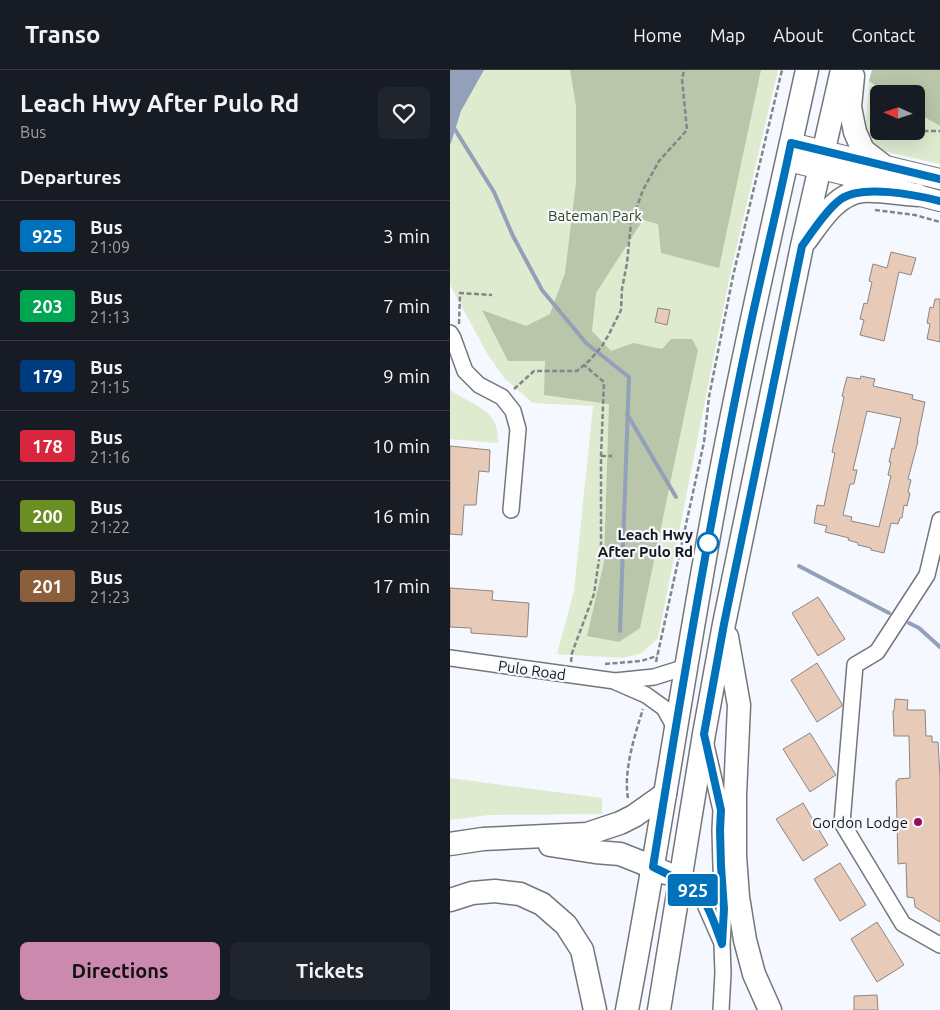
<!DOCTYPE html>
<html lang="en">
<head>
<meta charset="utf-8">
<style>
  :root { --surface:#171b24; --page:#20242c; --text:#f1f3f6; --muted:#9ea1a6; --line:#363941; --accent:#cb8aad }
  body { margin:0; font-family:Ubuntu,sans-serif; background:var(--page); color:var(--text); height:100vh; display:flex; flex-direction:column; font-size:19px; white-space:nowrap }
  * { box-sizing:border-box; margin:0 }
  p { font-size:16px; color:var(--muted) }
  .icon { flex:none; width:28px; height:28px; fill:none; stroke:currentColor; stroke-width:2; stroke-linecap:round; stroke-linejoin:round }
  .map { position:relative; flex:1; overflow:hidden }
  .sheet { display:flex; flex-direction:column; background:var(--surface); width:450px }
  .sheet>* { flex:none }
  .badge { padding:0 10px; border-radius:4px; font-size:18px; line-height:32px }
  .needle { width:32px; rotate:273deg }
  .buttons { position:absolute; left:420px; top:15px; display:grid; gap:10px }
  .buttons a { display:grid; place-items:center; width:55px; height:55px; border-radius:8px; background:var(--surface); box-shadow:0 5px 20px #0002; font-size:25px }
  .map>.badge { position:absolute; translate:-50% -50%; box-shadow:0 0 0 2px #fff }
  h2 { padding:0 20px; font-size:19px; line-height:45px }
  .round { display:grid; place-items:center; flex:none; width:52px; height:52px; border-radius:8px; background:var(--page) }
  .summary { display:flex; align-items:center; justify-content:space-between; height:85px; padding:0 20px }
  h1 { font-size:24px; font-weight:600; line-height:38px }
  .action { display:flex; gap:10px; margin-top:auto; padding:10px 20px }
  .action a { flex:1; height:58px; border-radius:8px; background:var(--accent); color:#111; font-size:20px; font-weight:600; line-height:58px; text-align:center }
  .action a+a { background:var(--page); color:var(--text) }
  ul { padding:0; list-style:none }
  li { display:flex; align-items:center; gap:15px; height:70px; padding:0 20px; border-top:1px solid var(--line) }
  li div { flex:1 }
  li b { display:block; font-size:19px }
  li em { font-style:normal }
  li .badge { min-width:55px; font-weight:700; text-align:center }
  header { display:flex; align-items:center; gap:30px; box-sizing:border-box; height:70px; padding:0 25px; background:var(--surface); border-bottom:1px solid var(--line) }
  header strong { font-size:24px }
  nav { display:flex; gap:28px; margin-inline-start:auto; font-size:18px }
  main { display:flex; flex:1; min-height:0 }
  .map>svg:first-child { display:block }
</style>
</head>
<body>
<header>
<strong>Transo</strong>
<nav><a>Home</a><a>Map</a><a>About</a><a>Contact</a></nav>
</header>
<main>
<section class="sheet">
<div class="summary"><div><h1>Leach Hwy After Pulo Rd</h1><p>Bus</p></div><a class="round"><svg class="icon" aria-label="heart" viewBox="0 0 24 24"><path d="M12 20l-8-8c-3-5 5-10 8-4 3-6 11-1 8 4z"/></svg></a></div>
<h2>Departures</h2>
<ul>
<li><span class="badge" style="background:#0072bc;color:#fff">925</span><div><b>Bus</b><p>21:09</p></div><em>3 min</em></li>
<li><span class="badge" style="background:#00a651;color:#fff">203</span><div><b>Bus</b><p>21:13</p></div><em>7 min</em></li>
<li><span class="badge" style="background:#003b80;color:#fff">179</span><div><b>Bus</b><p>21:15</p></div><em>9 min</em></li>
<li><span class="badge" style="background:#d7263d;color:#fff">178</span><div><b>Bus</b><p>21:16</p></div><em>10 min</em></li>
<li><span class="badge" style="background:#6b8e23;color:#fff">200</span><div><b>Bus</b><p>21:22</p></div><em>16 min</em></li>
<li><span class="badge" style="background:#8b5e3c;color:#fff">201</span><div><b>Bus</b><p>21:23</p></div><em>17 min</em></li>
</ul>
<div class="action"><a>Directions</a><a>Tickets</a></div>
</section>
<div class="map">
<svg width="490" height="940" viewBox="0 0 490 940">
  <rect width="100%" height="100%" fill="#f5f8fe"/>
  <g fill="#deebcf" fill-rule="evenodd">
    <polygon points="34,0 328,0 280,205 208,568 192,583 173,588 107,584 124,521 143,336 83,333 55,309 38,285 0,215 0,74 1,73 11,41"/>
    <path d="M422,0H490V94L433,81L419,75L415,66L419,11ZM429,24H466V61H429Z"/>
    <path d="M0,320C22,336 50,338 48,373L0,369Z"/>
    <polygon points="0,708 152,728 152,744 40,745 0,750"/>
  </g>
  <g fill="#b9c6aa">
    <polygon points="120,0 311,0 269,198 211,183 208,154 193,150 146,223 142,261 161,281 183,273 212,279 221,269 242,269 248,280 190,558 169,572 137,566 154,492 159,334 94,325 95,291 58,291 32,240 76,256 100,244 115,203 126,113 126,36"/>
    <polygon points="422,0 490,0 490,56 466,42 466,24 439,24 419,11"/>
  </g>
  <polygon fill="#92a0b9" points="0,0 34,0 11,41 1,73 0,74"/>
  <g fill="none" stroke-linecap="round" stroke-linejoin="round">
    <g stroke="#92a0b9" stroke-width="4">
      <polyline points="4,58 44,122 63,166 92,220 136,273 179,307 170,561"/>
      <polyline points="177,344 226,427"/>
      <polyline points="349,496 439,543"/>
      <polyline points="459,553 469,558 490,577"/>
    </g>
  </g>
  <g fill="#e7cab8" stroke="#8c8683" fill-rule="evenodd">
    <polygon points="441,182 466,188 461,205 449,202 434,271 410,265 414,250 410,249 414,233 417,234 422,212 419,211 423,194 437,198"/>
    <polygon points="485,229 490,229 490,272 477,269 480,254 477,253 480,237 483,238"/>
    <polygon points="208,238 220,240 217,255 205,252"/>
    <path d="M411,306L425,309L423,316L463,325L462,329L475,332L467,371H468L458,409L461,410L458,422L460,423L457,436L454,435L452,448H450L448,454L441,453L434,483L421,480V478L408,475V473L398,470L399,468L375,462L377,456L364,453L367,435L374,436L385,383L382,382L394,327L392,326L397,307L410,309ZM417,341L451,348L444,379L442,378L439,392H441L438,405L441,406L429,457L401,451L402,447L393,445L400,414H404L407,400H403Z"/>
    <polygon points="0,376 40,380 39,402 29,401 26,435 14,435 12,465 0,464"/>
    <polygon points="0,518 43,521 42,530 79,533 77,567 21,563 21,558 0,557"/>
    <polygon points="368,527 395,569 368,586 342,543"/>
    <polygon points="367,593 392,634 392,636 367,652 341,610"/>
    <polygon points="445,629 458,630 457,640 475,640 476,666 482,666 482,672 488,672 490,707 490,852 465,837 464,828 457,827 456,793 448,794 446,711 448,711 448,709 460,708 459,666 444,666 443,641 444,641"/>
    <polygon points="360,663 386,705 360,722 333,679"/>
    <polygon points="353,733 378,775 353,791 326,749"/>
    <polygon points="390,793 416,835 390,851 364,809"/>
    <polygon points="427,852 454,895 427,912 401,869"/>
    <polygon points="427,925 428,940 404,940 404,926"/>
  </g>
  <g fill="none" stroke-linecap="round" stroke-linejoin="round">
    <defs>
      <g id="minor">
        <polyline points="0,263 3,268 15,301 29,315 52,327 63,341 68,359 61,440"/>
        <polyline points="490,450 477,505 427,582 405,595 392,753 453,854 490,875"/>
        <polyline points="0,588 165,611 204,607 236,597"/>
        <polyline points="166,612 196,625 214,638 225,658"/>
        <polyline points="256,675 271,740 270,760 271,797 274,839 272,874 273,903 271,940"/>
        <polyline points="230,811 250,826 253,830 271,871"/>
      </g>
      <g id="major">
        <polyline points="341,73 490,109"/>
        <polyline points="338,91 437,115 467,125 490,131"/>
      </g>
      <g id="highway">
        <polyline points="403,6 400,37 405,62 413,80 431,94"/>
        <path d="M356,170C370,151 387,123 413,121C428,120 451,124 467,125"/>
        <polyline points="277,567 289,635 285,725 285,786 288,827 295,870 304,904 320,940"/>
        <polyline points="0,774 33,769 137,764 170,753 184,746 215,724"/>
        <polyline points="100,775 145,782 170,784 203,797 216,803"/>
        <polyline points="0,830 22,823 45,821 70,824 92,834 116,855 132,880 145,940"/>
        <path d="M177,940C209,773 233,605 264,438C291,291 325,146 357,0"/>
        <polyline points="209,940 254,664 274,554 352,176 392,0"/>
      </g>
    </defs>
    <use href="#minor" stroke="#74767b" stroke-width="18"/>
    <use href="#major" stroke="#74767b" stroke-width="22"/>
    <use href="#highway" stroke="#74767b" stroke-width="25"/>
    <g stroke="#838589" stroke-width="2.5" stroke-dasharray="5 2.5" stroke-linecap="butt">
      <polyline points="466,61 490,61"/>
      <polyline points="425,140 465,145 490,152"/>
      <polyline points="9,254 10,223 42,225"/>
      <polyline points="64,319 84,301 127,301 140,290 152,276 159,264 171,240 172,219 177,193 181,153 193,120 209,91 237,60 232,9 234,0"/>
      <polyline points="151,386 162,386"/>
      <polyline points="151,476 159,476"/>
      <polyline points="121,592 122,583 144,524 151,476 151,386 154,312 134,295"/>
      <polyline points="206,592 254,372 259,327 283,206 332,0"/>
      <polyline points="155,594 191,591 207,586"/>
      <path d="M178,728C173,702 185,664 193,639"/>
    </g>
    <use href="#minor" stroke="#fff" stroke-width="15"/>
    <use href="#major" stroke="#fff" stroke-width="20"/>
    <use href="#highway" stroke="#fff" stroke-width="22"/>
  </g>
  <g fill="none" stroke-linecap="round" stroke-linejoin="round">
    <defs>
      <path id="line" d="M490,109L341,73C327,141 310,208 296,276C260,448 231,623 203,797C219,805 238,813 251,827C260,837 267,861 272,874L274,839L271,796L270,760L271,740L254,664L274,554L352,176C362,162 377,139 391,129C412,114 466,125 490,131"/>
    </defs>
    <use href="#line" stroke="#fff" stroke-width="11"/>
    <use href="#line" stroke="#0072bc" stroke-width="8"/>
  </g>
  <circle fill="#fff" stroke="#0072bc" stroke-width="2.5" cx="258" cy="473" r="10"/>
  <circle fill="#9d0953" stroke="#f5f8fe" stroke-width="2" cx="468" cy="752" r="5"/>
  <g text-anchor="middle" dominant-baseline="central" stroke-width="4.5" stroke-linejoin="round" paint-order="stroke">
    <g font-size="15" fill="#334519" stroke="#f5f8fe">
      <text x="145" y="145">Bateman Park</text>
    </g>
    <g font-size="15" font-weight="bold" fill="#151618" stroke="#f5f8fe" text-anchor="end">
      <text x="243" y="464">Leach Hwy<tspan x="243" dy="17">After Pulo Rd</tspan></text>
    </g>
    <g font-size="15" fill="#151618" stroke="#f5f8fe">
      <text transform="translate(82 600) rotate(8)">Pulo Road</text>
    </g>
    <g font-size="15" fill="#151618" stroke="#f5f8fe" text-anchor="end">
      <text x="458" y="752">Gordon Lodge</text>
    </g>
  </g>
</svg>
<div class="buttons">
<a><svg class="needle" viewBox="-14 -14 28 28"><path d="M0-13l5 13h-10z" fill="#e53935"/><path d="M0 13l5-13h-10z" fill="#9ea1a6"/></svg></a>
</div>
<b class="badge" style="left:243px;top:820px;background:#0072bc;color:#fff">925</b>
</div>
</main>
</body>
</html>
